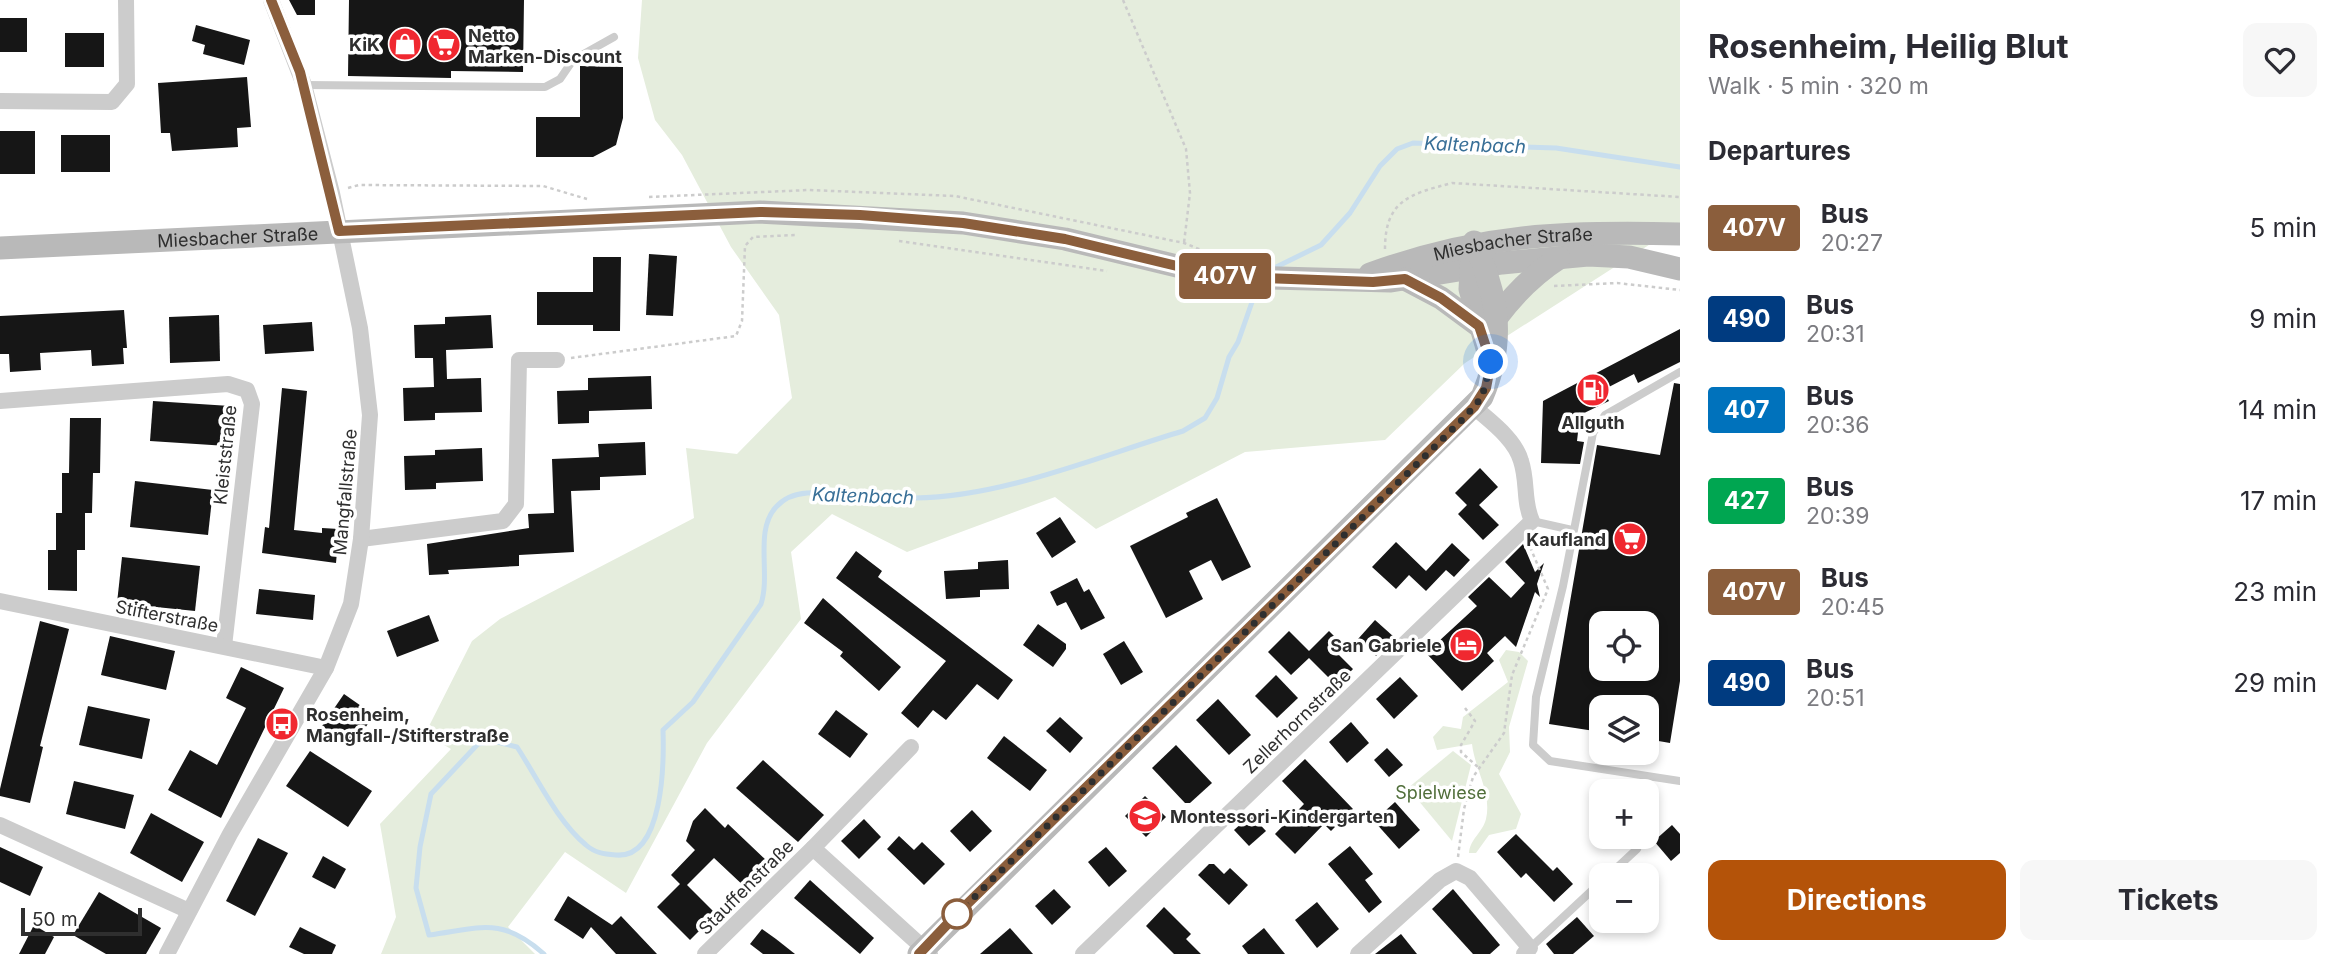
<!DOCTYPE html>
<html lang="en">
<head>
<meta charset="utf-8">
<style>
  :root { --surface:#fff; --page:#f7f7f7; --text:#2b2b33; --muted:#7c7c81; --accent:#b45309 }
  body { margin:0; font-family:Inter,sans-serif; background:var(--page); color:var(--text); height:100vh; display:flex; flex-direction:column; font-size:26px; white-space:nowrap }
  * { box-sizing:border-box; margin:0 }
  p { font-size:23px; color:var(--muted) }
  .icon { flex:none; width:38px; height:38px; fill:none; stroke:currentColor; stroke-width:2; stroke-linecap:round; stroke-linejoin:round }
  .map { position:relative; flex:1; overflow:hidden }
  .panel { display:flex; flex-direction:column; background:var(--surface); width:665px }
  .panel>* { flex:none }
  .badge { padding:0 14px; border-radius:5px; font-size:24px; line-height:46px }
  .controls { position:absolute; left:1589px; top:611px; display:grid; gap:14px }
  .controls a { display:grid; place-items:center; width:70px; height:70px; border-radius:14px; background:var(--surface); box-shadow:0 4px 10px #0003; font-size:35px }
  .scale { position:absolute; left:21px; bottom:18px; width:121px; box-sizing:border-box; padding-left:7px; border:4px solid #2f2f2f; border-top:0; font-size:19px; line-height:24px; white-space:nowrap; color:#2f2f2f; -webkit-text-stroke:5px #fff; paint-order:stroke }
  .you { position:absolute; width:35px; height:35px; margin:-18px; border:5px solid #fff; border-radius:50%; background:#1a73e8; box-shadow:0 0 0 10px #1a73e833 }
  .map>.badge { position:absolute; translate:-50% -50%; box-shadow:0 0 0 4px #fff }
  h2 { padding:0 28px; font-size:26px; line-height:63px }
  .round { display:grid; place-items:center; flex:none; width:74px; height:74px; border-radius:14px; background:var(--page) }
  .head { display:flex; align-items:center; justify-content:space-between; height:119px; padding:0 28px }
  h1 { font-size:33px; font-weight:700; line-height:52px }
  .button { display:flex; gap:14px; margin-top:auto; padding:14px 28px }
  .button a { flex:1; height:80px; border-radius:14px; background:var(--accent); color:#fff; font-size:28px; font-weight:700; line-height:80px; text-align:center }
  .button a+a { background:var(--page); color:var(--text) }
  ul { padding:0; list-style:none }
  li { display:flex; align-items:center; gap:21px; height:91px; padding:0 28px }
  li div { flex:1 }
  li b { display:block; font-size:26px }
  li em { font-style:normal }
  li .badge { min-width:77px; font-weight:700; text-align:center }
  main { display:flex; flex:1; min-height:0 }
  .map>svg:first-child { display:block }
</style>
</head>
<body>
<main>
<div class="map">
<svg width="1680" height="954" viewBox="0 0 1680 954">
  <rect width="100%" height="100%" fill="#fff"/>
  <g fill="#e5eddd">
    <polygon points="642,0 1680,0 1680,225 1465,363 1385,440 1245,452 1096,529 1055,497 907,552 832,514 791,552 801,619 707,743 626,893 565,852 508,927 535,954 381,954 396,917 380,824 451,749 425,734 472,641 500,619 694,518 686,448 737,454 792,398 779,315 731,247 682,155 655,120 638,58"/>
    <path d="M1506,650L1519,652L1528,661L1509,727L1510,752L1499,774L1521,814L1516,829L1489,835L1476,853H1469C1470,839 1483,832 1486,819C1492,793 1475,770 1472,744L1437,750L1433,737L1443,726L1461,729L1463,717L1508,682L1499,660Z"/>
    <polygon points="1453,751 1471,765 1452,841 1408,788"/>
  </g>
  <g fill="none" stroke-linecap="round" stroke-linejoin="round">
    <g stroke="#c8deee" stroke-width="5">
      <polyline points="1270,270 1321,245 1350,213 1380,166 1397,149 1413,143 1556,148 1680,167"/>
      <path d="M544,954C501,916 481,928 429,935L416,888L420,847L431,794L478,744L493,741L517,747C538,779 557,821 586,845C595,853 604,854 616,855C664,859 664,761 663,730L693,702L761,604C771,574 754,531 776,507C797,483 835,496 862,498C880,499 898,499 915,498C1003,497 1099,456 1183,431L1205,418L1217,398L1229,357L1238,342L1258,285"/>
    </g>
  </g>
  <g fill="#161616" fill-rule="evenodd">
    <polygon points="289,0 315,0 315,15 297,15"/>
    <polygon points="349,0 524,0 523,72 451,71 451,78 348,76"/>
    <rect x="0" y="18" width="27" height="34"/>
    <polygon points="196,25 250,40 244,65 203,54 205,45 192,41"/>
    <rect x="65" y="33" width="39" height="34"/>
    <polygon points="580,66 623,67 623,118 616,145 593,157 536,157 536,117 580,117"/>
    <polygon points="247,77 251,127 237,128 238,147 172,151 170,133 161,133 158,83"/>
    <rect x="0" y="131" width="35" height="43"/>
    <rect x="61" y="135" width="49" height="37"/>
    <polygon points="649,254 677,256 673,316 646,315"/>
    <polygon points="593,257 621,257 620,331 593,331 593,325 537,325 537,292 593,292"/>
    <polygon points="124,310 127,348 123,348 124,364 92,366 91,350 40,353 41,370 10,372 9,354 0,354 0,316"/>
    <polygon points="219,315 220,361 170,363 169,317"/>
    <polygon points="491,315 493,348 446,350 447,379 481,378 482,412 435,413 435,420 404,421 403,388 434,387 433,358 415,358 414,325 445,324 445,317"/>
    <polygon points="312,322 314,351 265,354 263,325"/>
    <polygon points="1680,329 1680,362 1638,383 1634,374 1603,390 1609,401 1580,415 1577,441 1584,442 1580,464 1541,463 1543,401"/>
    <polygon points="651,376 652,409 589,411 589,423 558,424 557,391 588,390 588,378"/>
    <path d="M1674,383L1680,384V681L1670,743L1647,739V707H1601V732L1549,724L1597,445L1660,455ZM1601,623H1647V668H1601Z"/>
    <polygon points="282,388 307,391 294,530 322,533 322,528 339,529 336,563 262,553 265,527 269,528"/>
    <polygon points="153,401 230,406 227,446 150,441"/>
    <polygon points="70,418 101,418 100,473 93,473 92,513 85,513 85,550 77,550 77,591 48,590 48,550 56,550 56,513 62,513 62,473 69,473"/>
    <polygon points="645,442 646,475 600,477 600,490 571,491 574,552 519,555 519,566 448,570 449,574 429,575 427,544 529,528 528,514 554,513 552,459 599,457 598,444"/>
    <polygon points="482,448 483,481 436,483 436,489 405,490 404,456 435,455 435,450"/>
    <polygon points="1480,468 1498,487 1479,505 1499,525 1483,540 1458,514 1467,505 1455,493"/>
    <polygon points="135,481 213,490 208,535 130,527"/>
    <polygon points="1217,498 1251,567 1222,581 1211,560 1189,571 1203,599 1166,618 1130,546 1188,517 1186,513"/>
    <polygon points="1060,517 1076,542 1052,558 1036,533"/>
    <polygon points="1396,542 1426,571 1452,543 1470,560 1454,577 1446,570 1426,591 1409,575 1396,589 1372,567"/>
    <polygon points="1523,544 1535,572 1544,563 1537,584 1540,597 1535,592 1516,647 1505,636 1487,653 1494,661 1462,691 1426,653 1477,606 1468,597 1489,577 1511,598 1525,583 1505,562"/>
    <polygon points="856,551 882,571 878,577 1013,680 998,700 977,684 946,720 933,710 918,728 901,713 946,661 836,578"/>
    <polygon points="122,557 200,566 195,611 117,603"/>
    <polygon points="1008,560 1009,589 980,590 980,597 946,599 944,571 978,569 978,562"/>
    <polygon points="1077,578 1084,592 1089,589 1105,618 1081,630 1066,602 1057,606 1050,592"/>
    <polygon points="259,589 315,595 313,620 256,614"/>
    <polygon points="823,598 901,667 879,691 840,656 843,652 804,623"/>
    <polygon points="429,615 439,641 397,657 387,631"/>
    <polygon points="1375,620 1394,637 1376,656 1358,639"/>
    <polygon points="40,621 69,629 40,746 43,747 30,803 0,796 0,789"/>
    <polygon points="1038,624 1066,644 1066,649 1053,667 1023,645"/>
    <polygon points="1289,631 1309,651 1329,631 1345,647 1338,654 1353,669 1337,686 1309,658 1291,675 1268,652"/>
    <polygon points="110,636 175,651 166,690 101,675"/>
    <polygon points="1124,641 1143,672 1121,685 1103,654"/>
    <polygon points="241,667 284,688 221,818 168,790 190,750 217,765 246,708 226,698"/>
    <polygon points="1276,675 1298,698 1277,718 1255,696"/>
    <polygon points="1400,677 1418,696 1394,719 1376,699"/>
    <polygon points="344,694 374,715 352,747 322,726"/>
    <polygon points="1218,699 1251,735 1229,755 1196,720"/>
    <polygon points="88,706 150,719 142,759 79,745"/>
    <polygon points="836,710 868,734 850,758 818,734"/>
    <polygon points="1060,717 1083,738 1070,753 1046,731"/>
    <polygon points="1351,722 1369,743 1347,763 1329,742"/>
    <polygon points="1004,736 1047,770 1030,791 987,758"/>
    <polygon points="1176,745 1212,783 1190,803 1185,803 1152,768"/>
    <polygon points="1387,748 1403,765 1389,777 1374,760"/>
    <polygon points="310,751 372,791 348,827 286,786"/>
    <polygon points="1305,759 1353,809 1331,831 1324,824 1295,854 1275,834 1304,804 1282,781"/>
    <polygon points="763,760 824,815 798,842 736,788"/>
    <polygon points="74,781 134,795 125,829 66,814"/>
    <polygon points="1145,796 1166,817 1146,837 1125,816"/>
    <polygon points="1395,802 1420,830 1399,849 1374,821"/>
    <polygon points="705,808 725,828 728,824 769,863 746,888 714,858 687,885 716,914 690,940 657,907 680,884 671,875 695,850 686,841 693,821"/>
    <polygon points="972,810 992,831 970,852 950,831"/>
    <polygon points="151,813 204,842 182,882 130,853"/>
    <polygon points="1251,815 1266,831 1249,846 1234,830"/>
    <polygon points="864,819 881,837 859,859 841,841"/>
    <polygon points="1672,825 1680,834 1680,853 1671,861 1654,841"/>
    <polygon points="1516,834 1553,871 1557,867 1573,884 1554,902 1526,873 1521,878 1497,852"/>
    <polygon points="899,836 914,850 922,842 945,864 924,885 887,849"/>
    <polygon points="258,838 288,853 255,916 226,901"/>
    <polygon points="1350,846 1373,874 1365,880 1382,902 1369,913 1328,864"/>
    <polygon points="0,847 43,867 30,896 0,882"/>
    <polygon points="1106,847 1127,871 1109,887 1088,862"/>
    <polygon points="323,856 346,869 335,889 312,877"/>
    <polygon points="1209,864 1214,864 1224,874 1230,868 1248,885 1229,905 1198,875"/>
    <polygon points="810,880 874,938 860,954 794,898"/>
    <polygon points="1054,889 1071,907 1052,925 1035,906"/>
    <polygon points="1453,889 1500,945 1490,954 1473,954 1432,909"/>
    <polygon points="99,892 161,928 146,954 106,954 73,935"/>
    <polygon points="568,896 612,925 621,916 657,954 616,954 591,927 583,939 568,929 554,920"/>
    <polygon points="1317,902 1339,929 1317,948 1295,920"/>
    <polygon points="1164,907 1191,934 1186,939 1201,954 1174,954 1146,926"/>
    <polygon points="1577,917 1594,936 1573,954 1554,954 1546,944"/>
    <polygon points="34,925 54,937 45,954 19,954"/>
    <polygon points="300,927 336,945 332,954 304,954 289,947"/>
    <polygon points="1010,928 1033,954 980,954"/>
    <polygon points="1264,928 1285,954 1248,954 1242,946"/>
    <polygon points="762,929 776,939 795,954 763,954 750,944"/>
    <polygon points="1401,934 1417,954 1375,954"/>
  </g>
  <g fill="none" stroke-linecap="round" stroke-linejoin="round">
    <g stroke="#ccc" stroke-width="2.5" stroke-dasharray="3.5 3.5" stroke-linecap="butt">
      <polyline points="1123,0 1186,149 1190,193 1184,243"/>
      <polyline points="348,188 359,185 543,186 587,199"/>
      <polyline points="649,197 809,190 955,196 1184,243 1209,253"/>
      <polyline points="899,241 1107,271"/>
      <path d="M1385,249C1385,200 1410,194 1452,183L1680,197"/>
      <polyline points="1554,286 1617,283 1680,290"/>
      <polyline points="571,358 736,336 742,321 745,246 753,237 795,235"/>
      <polyline points="1465,708 1475,721 1461,745 1461,752 1479,768"/>
      <polyline points="1458,857 1464,809 1473,777 1504,733 1512,675 1548,589 1530,547"/>
    </g>
    <g stroke="#ccc" stroke-width="8">
      <polyline points="304,85 545,87 560,79 573,60 614,37"/>
      <polyline points="1680,372 1605,415 1593,433 1563,586 1536,697 1533,745 1550,761 1680,781"/>
      <polyline points="1532,521 1572,530"/>
      <polyline points="1609,875 1637,849"/>
      <polyline points="1530,948 1601,882"/>
    </g>
    <g stroke="#ccc" stroke-width="16">
      <polyline points="0,101 112,102 127,84 126,0"/>
      <polyline points="0,401 228,384 247,390 252,404 224,646"/>
      <polyline points="361,539 503,521 516,504 519,360 557,360"/>
      <polyline points="0,601 326,668"/>
      <polyline points="911,747 813,848 930,954"/>
      <polyline points="0,825 189,911"/>
      <polyline points="167,954 230,834 326,668 351,604 361,539 370,415 360,328 332,193 304,85 271,0"/>
      <polyline points="705,954 813,848"/>
      <path d="M1083,954L1532,521C1523,501 1528,482 1521,461C1515,439 1491,422 1474,407"/>
      <polyline points="1358,954 1440,880 1456,871 1470,878 1530,948 1524,954"/>
    </g>
    <g stroke="#b9b9b9" stroke-width="23">
      <path id="s1" d="M0,248L760,212L963,223L1065,239L1206,273L1236,277L1391,281L1502,263L1588,255L1629,257L1680,269"/>
      <polyline points="1472,256 1470,289 1491,362"/>
      <path id="s2" d="M1370,274C1480,234 1564,231 1680,234"/>
      <polyline points="1405,279 1441,298 1479,326"/>
      <path d="M1497,317C1515,293 1534,274 1559,258"/>
      <path d="M919,954L1482,397C1506,341 1498,296 1474,242"/>
    </g>
  </g>
  <g fill="none" stroke-linecap="round" stroke-linejoin="round">
    <defs>
      <polyline id="line" points="271,0 300,72 339,231 760,212 860,215 963,223 1065,239 1206,273 1236,277 1373,282 1405,279 1441,298 1479,326 1491,362 1486,388 1474,407 958,913 919,954"/>
    </defs>
    <use href="#line" stroke="#fff" stroke-width="16"/>
    <use href="#line" stroke="#8b5e3c" stroke-width="10"/>
    <polyline stroke="#2f2f2f" stroke-width="7" stroke-dasharray="0 12.6" points="957,914 1465,417 1482,397 1491,362"/>
  </g>
  <defs>
    <symbol id="shop-disc" viewBox="-11 -11 22 22"><circle r="9.5" fill="#f02830" stroke="#fff"/><path d="M-5-2.5h2.3a2.7 3.5 0 0 1 5.4 0H5L5.5 6h-11ZM-1.5-2.5h3a1.5 2.3 0 0 0-3 0Z" fill="#fff"/></symbol>
    <symbol id="supermarket-disc" viewBox="-11 -11 22 22"><circle r="9.5" fill="#f02830" stroke="#fff"/><path d="M-6-5.5h2.5l.6 2H6L4.5 2H-2.5L-4.4-4H-6ZM-1.5 3.2a1.3 1.3 0 1 0 .1 0ZM3 3.2a1.3 1.3 0 1 0 .1 0Z" fill="#fff"/></symbol>
    <symbol id="fuel-disc" viewBox="-11 -11 22 22"><circle r="9.5" fill="#f02830" stroke="#fff"/><path d="M-5.5-6h7V0h2V4h1.3V-2.5L3-4.5l.8-.8L6-3V5H2.5V1h-1V6h-7ZM-4.2-4.7v3.2H.2V-4.7Z" fill="#fff"/></symbol>
    <symbol id="hotel-disc" viewBox="-11 -11 22 22"><circle r="9.5" fill="#f02830" stroke="#fff"/><path d="M-6-4.5h1.5V1H6V5H4.5V3h-9V5H-6ZM-4 0a1.8 1.8 0 1 1 3.6 0ZM.5 0V-2.5h3Q6-2.5 6 0Z" fill="#fff"/></symbol>
    <symbol id="bus-disc" viewBox="-11 -11 22 22"><circle r="9.5" fill="#f02830" stroke="#fff"/><path d="M-5-6H5V4H4V6H2V4H-2V6H-4V4H-5ZM-3.5-4V0h7V-4ZM-3.5 1.2v1.5H-2V1.2ZM2 1.2v1.5H3.5V1.2Z" fill="#fff"/></symbol>
    <symbol id="school-disc" viewBox="-11 -11 22 22"><circle r="9.5" fill="#f02830" stroke="#fff"/><path d="M0-5L7-2L0 1L-7-2ZM-4 1L0 2.5L4 1V4Q0 6-4 4Z" fill="#fff"/></symbol>
  </defs>
  <g fill-rule="evenodd">
    <use href="#shop-disc" x="386" y="25" width="38" height="38"/>
    <use href="#supermarket-disc" x="425" y="26" width="38" height="38"/>
    <use href="#fuel-disc" x="1574" y="371" width="38" height="38"/>
    <use href="#supermarket-disc" x="1611" y="520" width="38" height="38"/>
    <use href="#hotel-disc" x="1447" y="626" width="38" height="38"/>
    <use href="#bus-disc" x="263" y="705" width="38" height="38"/>
    <use href="#school-disc" x="1126" y="797" width="38" height="38"/>
  </g>
  <circle fill="#fff" stroke="#8b5e3c" stroke-width="3.5" cx="957" cy="914" r="14"/>
  <g text-anchor="middle" dominant-baseline="central" stroke-width="7" stroke-linejoin="round" paint-order="stroke">
    <g font-size="18" font-weight="bold" fill="#2f2f2f" stroke="#fff" text-anchor="start">
      <text x="468" y="35">Netto<tspan x="468" dy="21">Marken-Discount</tspan></text>
      <text x="380" y="44" text-anchor="end">KiK</text>
      <text x="1593" y="422" text-anchor="middle">Allguth</text>
      <text x="1606" y="539" text-anchor="end">Kaufland</text>
      <text x="1442" y="645" text-anchor="end">San Gabriele</text>
      <text x="306" y="714">Rosenheim,<tspan x="306" dy="21">Mangfall-/Stifterstraße</tspan></text>
      <text x="1170" y="816">Montessori-Kindergarten</text>
    </g>
    <g font-size="18" fill="#2f2f2f" stroke="#fff">
      <text stroke="none"><textPath href="#s1" startOffset="238">Miesbacher Straße</textPath></text>
      <text stroke="none"><textPath href="#s2" startOffset="147">Miesbacher Straße</textPath></text>
      <text transform="translate(225 455) rotate(-84)">Kleiststraße</text>
      <text transform="translate(345 492) rotate(-85)">Mangfallstraße</text>
      <text transform="translate(167 616) rotate(11)">Stifterstraße</text>
      <text transform="translate(1297 721) rotate(-44)">Zellerhornstraße</text>
      <text transform="translate(746 887) rotate(-45)">Stauffenstraße</text>
    </g>
    <g font-size="18" fill="#506e3a" stroke="#fff">
      <text x="1441" y="792">Spielwiese</text>
    </g>
    <g font-size="19" font-style="italic" fill="#386f97" stroke="#fff">
      <text transform="translate(1475 145) rotate(2)">Kaltenbach</text>
      <text transform="translate(863 496) rotate(2)">Kaltenbach</text>
    </g>
  </g>
</svg>
<div class="controls">
<a><svg class="icon" aria-label="locate" viewBox="0 0 24 24"><circle cx="12" cy="12" r="6"/><path d="M12 2v4M12 18v4M2 12h4M18 12h4"/></svg></a>
<a><svg class="icon" aria-label="layers" viewBox="0 0 24 24"><path d="M12 4l9 5-9 5-9-5zM3 14l9 5 9-5"/></svg></a>
<a>+</a>
<a>−</a>
</div>
<div class="scale">50 m</div>
<div class="you" style="left:1491px;top:362px"></div>
<b class="badge" style="left:1225px;top:276px;background:#8b5e3c;color:#fff">407V</b>
</div>
<section class="panel">
<div class="head"><div><h1>Rosenheim, Heilig Blut</h1><p>Walk · 5 min · 320 m</p></div><a class="round"><svg class="icon" aria-label="heart" viewBox="0 0 24 24"><path d="M12 20l-8-8c-3-5 5-10 8-4 3-6 11-1 8 4z"/></svg></a></div>
<h2>Departures</h2>
<ul>
<li><span class="badge" style="background:#8b5e3c;color:#fff">407V</span><div><b>Bus</b><p>20:27</p></div><em>5 min</em></li>
<li><span class="badge" style="background:#003b80;color:#fff">490</span><div><b>Bus</b><p>20:31</p></div><em>9 min</em></li>
<li><span class="badge" style="background:#0072bc;color:#fff">407</span><div><b>Bus</b><p>20:36</p></div><em>14 min</em></li>
<li><span class="badge" style="background:#00a651;color:#fff">427</span><div><b>Bus</b><p>20:39</p></div><em>17 min</em></li>
<li><span class="badge" style="background:#8b5e3c;color:#fff">407V</span><div><b>Bus</b><p>20:45</p></div><em>23 min</em></li>
<li><span class="badge" style="background:#003b80;color:#fff">490</span><div><b>Bus</b><p>20:51</p></div><em>29 min</em></li>
</ul>
<div class="button"><a>Directions</a><a>Tickets</a></div>
</section>
</main>
</body>
</html>
